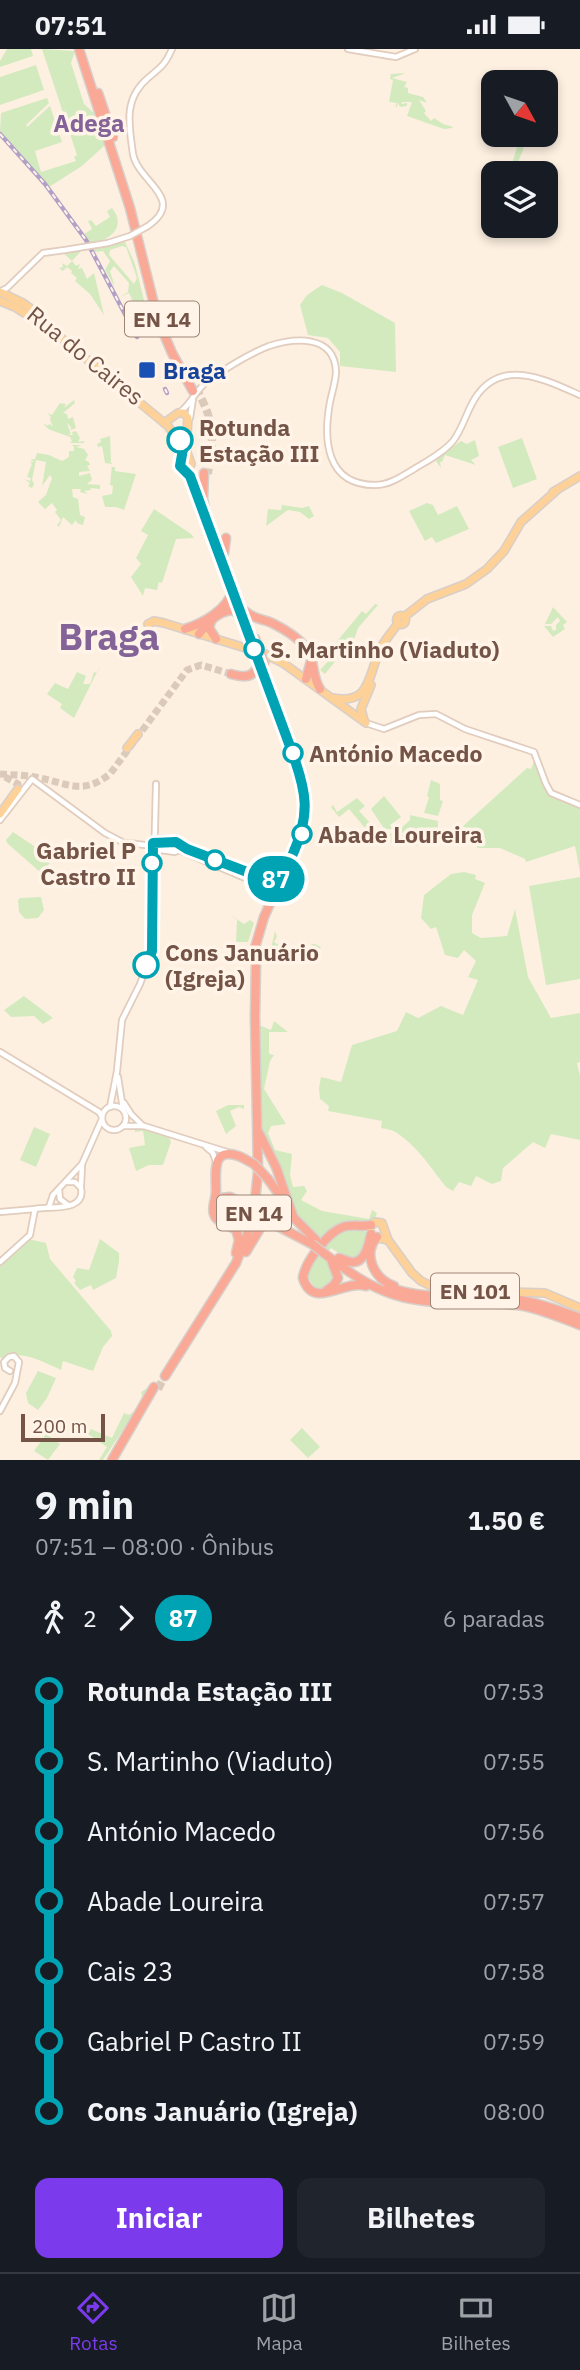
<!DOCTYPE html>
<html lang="pt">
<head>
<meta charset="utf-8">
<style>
  :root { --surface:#171b24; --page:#20242c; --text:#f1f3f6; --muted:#9ea1a6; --line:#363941; --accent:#7c3aed }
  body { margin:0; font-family:"IBM Plex Sans",sans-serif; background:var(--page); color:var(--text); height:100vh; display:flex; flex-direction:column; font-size:26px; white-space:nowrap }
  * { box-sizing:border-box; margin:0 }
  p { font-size:23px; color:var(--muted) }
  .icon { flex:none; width:38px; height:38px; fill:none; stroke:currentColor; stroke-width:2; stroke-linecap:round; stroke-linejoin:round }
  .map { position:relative; height:1411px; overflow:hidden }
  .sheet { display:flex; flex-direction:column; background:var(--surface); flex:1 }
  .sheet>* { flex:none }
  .badge { padding:0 14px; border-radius:23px; font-size:24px; line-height:46px }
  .needle { width:46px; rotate:130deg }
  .fabs { position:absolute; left:481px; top:21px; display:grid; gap:14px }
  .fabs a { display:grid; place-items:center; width:77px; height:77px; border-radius:14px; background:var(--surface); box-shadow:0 4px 10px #0003; font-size:35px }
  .scale { position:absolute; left:21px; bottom:18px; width:84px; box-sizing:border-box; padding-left:7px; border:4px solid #745447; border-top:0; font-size:19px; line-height:24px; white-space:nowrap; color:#745447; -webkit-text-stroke:5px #fff4e7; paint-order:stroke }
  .map>.badge { position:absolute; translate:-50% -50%; box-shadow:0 0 0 4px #fff }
  .legs { display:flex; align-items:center; gap:10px; height:77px; padding:0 35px; font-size:23px }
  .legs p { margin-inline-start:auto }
  .summary { display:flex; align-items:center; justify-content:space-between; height:119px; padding:0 35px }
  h1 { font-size:38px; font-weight:800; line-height:52px }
  .button { display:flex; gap:14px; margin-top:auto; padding:14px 35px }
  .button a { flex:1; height:80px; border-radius:14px; background:var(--accent); color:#fff; font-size:28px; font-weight:800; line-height:80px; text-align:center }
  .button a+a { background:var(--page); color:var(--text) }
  ul { padding:0 35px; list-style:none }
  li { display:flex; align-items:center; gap:24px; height:70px; font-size:26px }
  li i { display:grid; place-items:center; width:10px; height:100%; margin:0 9px; background:currentColor }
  li i::after { content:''; width:18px; height:18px; margin:-9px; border:5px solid; border-radius:50%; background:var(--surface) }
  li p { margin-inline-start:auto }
  li:first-child i { background:linear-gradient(#0000 50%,currentColor 0) }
  li:last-child i { background:linear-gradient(currentColor 50%,#0000 0) }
  .status { display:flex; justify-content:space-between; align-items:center; height:49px; padding:0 35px; background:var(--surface); direction:ltr }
  .status svg { height:19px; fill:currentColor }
  .tab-bar { display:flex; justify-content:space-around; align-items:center; height:98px; border-top:2px solid var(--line); background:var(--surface); font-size:19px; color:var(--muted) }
  .tab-bar a { display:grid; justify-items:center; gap:4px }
  .tab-bar .on { color:var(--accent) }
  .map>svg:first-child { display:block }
</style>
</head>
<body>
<div class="status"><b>07:51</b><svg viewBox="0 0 49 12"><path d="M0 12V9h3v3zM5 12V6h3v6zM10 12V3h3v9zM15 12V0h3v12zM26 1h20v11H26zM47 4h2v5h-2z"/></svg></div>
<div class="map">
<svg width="580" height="1411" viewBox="0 0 580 1411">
  <rect width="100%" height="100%" fill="#fdf0e1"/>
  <g fill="#d3eabf" fill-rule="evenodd">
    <polygon points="7,0 31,0 33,7 0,18 0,12"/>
    <polygon points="42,0 75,2 71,14 84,55 94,64 105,96 82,117 49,138 0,82 1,64 47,49 49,54 26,76 27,78 50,57 62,93 35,102 41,123 76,112 74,108 77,106"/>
    <polygon points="36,16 44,41 0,56 0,28"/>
    <polygon points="406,24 392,29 407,33 404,38 408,39 408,44 423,48 427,54 419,51 426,62 424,64 431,72 434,69 443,75 453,78 452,79 444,80 407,67 412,53 402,53 401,55 407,54 407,57 400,58 398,54 397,58 395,57 397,54 389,53 393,31 390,30 391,25"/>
    <polygon points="507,86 536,86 538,91 529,88 527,94 522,93 519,97 524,99 515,120 524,124 509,124 519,92 506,88"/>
    <path d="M112,159C128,179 108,192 90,195L84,185L92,180L88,172L91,171L96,177L110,168L107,162Z"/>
    <path d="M125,193L135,215L146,259L140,254L137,257L140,262L132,266L128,263L135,257L129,244L120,248L128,243L129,234L114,217L110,222L115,238L105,221L110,212L103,202L95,203L93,199ZM122,197L126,198L137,229L134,235L109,206L110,201Z"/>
    <polygon points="82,201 72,212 76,217 80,215 78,220 82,219 87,230 94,224 104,266 90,245 75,232 77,229 71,224 72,222 67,218 63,222 59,219 63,218 62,214 67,217 72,212 62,203"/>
    <polygon points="322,236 342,244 395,274 396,323 340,317 340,303 328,289 308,286 300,256 307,246"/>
    <polygon points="74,351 75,354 63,364 67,365 68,370 73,368 76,379 71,381 71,378 67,374 71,385 67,386 73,386 72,383 76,382 80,389 78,393 84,392 84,394 70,394 72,392 70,388 48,380 43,374 48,377 49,375 53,377 50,371 51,368 47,364 52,366 60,354 66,355 64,359"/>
    <polygon points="110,387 111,414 112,414 112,418 115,418 115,422 136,425 124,461 116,458 105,458 102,447 112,445 113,437 110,436 112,415 105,414 102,397 98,398 97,395 101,393 100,390"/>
    <polygon points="522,389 537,430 513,439 498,398"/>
    <polygon points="475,391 479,407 471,411 476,416 445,406 442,413 440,413 441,419 436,412 438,408 461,392 467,395"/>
    <polygon points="72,396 82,396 76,398 84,400 88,406 85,411 89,413 90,416 87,417 90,422 79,423 79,427 90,424 92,431 87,435 100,436 100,440 90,439 91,441 84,442 88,445 80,443 81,440 72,440 73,448 78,450 80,466 85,468 83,476 77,474 76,471 72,476 63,468 59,478 57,476 61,471 55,463 57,461 52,454 45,460 38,453 46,446 52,429 50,426 42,437 46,413 36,411 32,431 34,435 32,439 28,437 30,434 24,430 30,432 31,429 27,428 32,415 30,413 35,413 30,411 35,410 37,404 49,406 62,412 69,408 69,402 74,402 74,398"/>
    <polygon points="427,454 433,456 438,466 457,457 469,480 436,494 432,488 425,492 409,462"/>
    <polygon points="282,456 302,459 309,457 314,467 309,470 300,463 288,461 266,477 268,460 281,461"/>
    <polygon points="154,460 191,485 194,489 176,490 162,534 159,533 157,541 145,539 143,547 131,528 141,515 136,509 148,486 141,482"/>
    <polygon points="375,555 378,556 358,579 355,588 325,625 320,621 335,605 334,596 362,562 366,565"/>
    <polygon points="553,558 567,573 563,576 565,580 553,588 544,577 551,577 553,582 556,581 556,576 560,572 558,568 551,575 545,575"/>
    <polygon points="101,615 74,669 60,659 62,655 47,645 55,634 68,640 77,623 86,627 83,635 90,635 94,623 97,624"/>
    <polygon points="536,706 551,744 580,756 580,823 575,797 526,813 525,810 500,799 478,799 475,796 478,793 463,777 527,719 531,720"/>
    <polygon points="431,731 440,735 440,751 443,752 438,767 424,764 429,748 427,747"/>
    <polygon points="384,747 401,768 390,776 393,780 387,780 387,784 371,760"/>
    <polygon points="357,749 365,757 359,762 370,774 365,779 349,760 339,768 331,758 333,756 337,763"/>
    <polygon points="410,766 438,772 438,780 415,785 397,783 410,771"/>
    <polygon points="13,783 40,801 38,804 50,814 40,823 7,794 6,791"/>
    <path d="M390,784L415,788L427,787L425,791H427C419,801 403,795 391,794Z"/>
    <path d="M464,823L476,826L475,830L485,834L472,866V884L481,889L507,887L515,860L528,928L551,969L580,964V1013L577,1014L580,1027V1091L551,1085L545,1099L533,1093L503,1119L501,1132L492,1135L476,1127L471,1137L459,1133L453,1142L446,1138C431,1119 417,1097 397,1084C393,1081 386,1080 381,1079L382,1072L328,1062L329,1057L320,1050L319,1039L321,1028L341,1033L352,996L397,982L406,963L418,969L441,957L463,966L478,931L468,928L476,912L464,901L458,909L445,906L436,878L431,880L421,869L424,846L451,825Z"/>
    <polygon points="580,828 580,930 546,936 529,837"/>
    <polygon points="41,848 44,861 38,869 25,870 19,863 18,851 20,849"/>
    <polygon points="229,865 244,875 250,871 254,874 248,893 236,893 237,871"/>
    <polygon points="275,882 277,888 274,893 280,897 283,894 294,901 296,897 308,905 310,902 314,904 317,900 311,895 315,895 321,898 314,908 270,904"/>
    <polygon points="24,947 53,969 43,975 34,967 11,968 4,961"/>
    <polygon points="274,972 288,983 269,983 269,1005 274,1006 270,1012 264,1040 286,1075 271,1077 268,1084 275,1101 292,1105 290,1126 293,1138 304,1137 307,1142 301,1151 322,1162 369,1170 372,1161 377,1164 375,1169 367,1175 337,1178 320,1189 295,1164 279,1115 262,1082 259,976 271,981"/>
    <polygon points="228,1056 244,1056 244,1060 239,1058 230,1062 236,1077 226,1085 216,1062"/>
    <polygon points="34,1078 50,1085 36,1118 20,1111"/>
    <polygon points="135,1078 169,1088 171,1093 163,1116 149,1116 136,1122 129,1099 145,1096 143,1082 135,1083"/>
    <path d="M352,1181H364L368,1186V1191L357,1210H347L331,1199L323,1209L330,1215L335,1229C329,1237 326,1242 315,1239L308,1228C311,1209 332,1184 352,1181Z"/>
    <path d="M28,1190L46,1194L50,1210L111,1282L112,1287L103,1298L93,1322L63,1312L61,1321C46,1314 17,1299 3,1310L0,1308V1217L27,1194Z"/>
    <polygon points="100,1190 119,1204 119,1212 116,1229 93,1241 91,1236 80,1241 74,1234 76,1232 73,1228 77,1219 89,1221"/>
    <polygon points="38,1322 56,1329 47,1349 38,1361 28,1354 26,1344"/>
    <polygon points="152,1336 157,1336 160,1341 152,1337 103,1411 99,1411 107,1398 88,1385 91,1380 112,1389 124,1364 129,1366 137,1360 142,1347 141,1343"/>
    <polygon points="302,1379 320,1398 308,1409 290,1391"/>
    <polygon points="46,1385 60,1395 48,1411 34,1402"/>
  </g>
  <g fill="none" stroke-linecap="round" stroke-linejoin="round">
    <g stroke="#dbc9ba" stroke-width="7" stroke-dasharray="7 3.5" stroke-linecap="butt">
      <path d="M0,725C13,726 27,726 40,729C69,735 83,746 110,725L187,621L201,616L231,625"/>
      <polyline points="5,728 18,735 18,740"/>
    </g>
    <g stroke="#dbc9ba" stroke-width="8" stroke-dasharray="8 4" stroke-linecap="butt">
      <path d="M196,339C215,374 214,386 208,425"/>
      <polyline points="158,1340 165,1327"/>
    </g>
    <defs>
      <g id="minor">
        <polyline points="348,0 396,8 415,0"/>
        <path d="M148,177C187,150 138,133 133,105C129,76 123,50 148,29C161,18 165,16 172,0"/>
        <polyline points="108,194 130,187"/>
        <polyline points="1,242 7,239 43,204 65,201"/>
        <path d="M180,363C192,354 196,340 209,331C225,320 251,304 269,297C294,289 334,285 336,322C336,332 332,343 330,353C323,391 326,436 375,436C390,436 402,427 414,420C427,412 443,404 453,392C464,378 467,359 478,345C505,309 548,332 580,346"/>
        <polyline points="190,369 193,350"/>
        <polyline points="366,674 384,680 419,666 436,665 465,680 534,703 546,735 551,744 580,756"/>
        <polyline points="0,771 32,730 105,784 124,794"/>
        <polyline points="128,794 153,797"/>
        <polyline points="153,794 176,793 180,797 266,832"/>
        <polyline points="153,800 175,803 179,801 264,837"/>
        <polyline points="0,1003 99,1063 102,1068"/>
        <polyline points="118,1028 123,1060"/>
        <polyline points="124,1054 131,1065 143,1077"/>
        <circle cx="114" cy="1069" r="12"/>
        <polyline points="110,1058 117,1022 122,971 140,935 152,902 156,735"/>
        <polyline points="123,1077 144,1077 227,1103"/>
        <polyline points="206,1098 213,1104 216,1113"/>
        <polyline points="81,1137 82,1116"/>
        <polyline points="59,1141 60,1150 68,1156"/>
        <polyline points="49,1158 53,1146 82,1115 102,1070"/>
        <polyline points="0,1163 35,1160"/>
        <path d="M0,1213L30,1186L35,1160C51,1157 86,1163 81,1139L75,1133H67"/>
        <polyline points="0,1362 15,1334 19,1313 14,1307 9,1308 4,1313 5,1319 10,1322"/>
      </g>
      <g id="major">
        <polyline points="0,243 23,254 39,266"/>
        <polyline points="0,252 15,258 35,271"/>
        <polyline points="32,265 168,377 182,397 181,419 188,421 191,415 186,401 188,369 184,364 178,364 164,374"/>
        <polyline points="553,443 580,427"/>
        <circle cx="401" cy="571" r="4.5"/>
        <polyline points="404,568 427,550 466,535 487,520 504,502 521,473 557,441"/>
        <polyline points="148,575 154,572 164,574 252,601"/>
        <polyline points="265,605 283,614 366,674"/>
        <path d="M333,649C370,656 368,628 379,603C383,592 392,584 398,574"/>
        <polyline points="364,671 361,660 371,636"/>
        <polyline points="127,699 138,685"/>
        <polyline points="0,765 18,740"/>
        <polyline points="370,1178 375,1173 382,1174 388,1191 412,1224 421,1232 440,1241 545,1244 580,1259"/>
        <polyline points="374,1188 388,1191"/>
      </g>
      <g id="highway">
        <polyline points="79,0 130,159 158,271 172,304 193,342"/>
        <polyline points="98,44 113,88"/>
        <polyline points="186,421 190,427 200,454"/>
        <polyline points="204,424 203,450 206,466 250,589"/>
        <polyline points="224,504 226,489"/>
        <path d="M246,563C254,570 263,570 272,574C284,580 301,590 308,602C315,614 312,628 320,640"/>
        <polyline points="211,572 209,579 216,590"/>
        <path d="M185,580C204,574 227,561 233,541"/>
        <path d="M199,585C209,573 217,562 234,561L240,567"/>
        <path d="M231,625C245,629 254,629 259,614"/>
        <polyline points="306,630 311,612"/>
        <polyline points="266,832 274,831 282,824"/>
        <polyline points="264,837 271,845 270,853"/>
        <polyline points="254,902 264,868 302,783 306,760 302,729 259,614"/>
        <polyline points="259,1084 276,1118 293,1167"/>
        <polyline points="268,1130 283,1151"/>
        <polyline points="218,1160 219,1152 222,1149 230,1148 238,1152"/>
        <polyline points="291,1166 316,1191"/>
        <path d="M225,1170C237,1176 245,1170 250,1160"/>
        <polyline points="266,1171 312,1195"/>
        <path d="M377,1188C362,1205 374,1230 394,1237"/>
        <polyline points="246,1203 261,1178 279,1165 283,1154"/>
        <path d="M236,1204L239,1191L236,1181C230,1177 221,1175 216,1169C210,1161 216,1151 216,1142C216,1123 211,1096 241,1108"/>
        <path d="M325,1205C347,1222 369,1238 395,1246C436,1259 481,1250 524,1257C543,1261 562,1269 580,1276"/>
        <path d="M339,1209C343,1210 346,1212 351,1213C365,1215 369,1195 371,1185"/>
        <path d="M366,1237C344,1230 313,1262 303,1229C305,1213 328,1183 343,1178C352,1175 362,1178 371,1176"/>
        <path d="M388,1238C425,1252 468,1246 507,1249C533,1252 556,1260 580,1269"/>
        <polyline points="326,1242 334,1236 338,1229 332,1213"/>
        <polyline points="165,1327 236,1214 253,1171 258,1123 255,968 256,913"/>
        <polyline points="112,1411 154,1338"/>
      </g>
    </defs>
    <use href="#minor" stroke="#e1ccbd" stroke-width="8"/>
    <use href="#major" stroke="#d8cfcb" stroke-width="10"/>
    <use href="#highway" stroke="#d8cfcb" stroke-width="11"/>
    <use href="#minor" stroke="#fff" stroke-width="4.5"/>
    <use href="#major" stroke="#fdd197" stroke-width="7"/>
    <use href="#highway" stroke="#f9a996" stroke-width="8"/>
    <defs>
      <g id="rail">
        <polyline points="0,85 45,135 86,191 137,288"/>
        <polyline points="165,340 167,344"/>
      </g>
    </defs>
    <use href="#rail" stroke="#b2a0c6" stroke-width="4.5"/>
    <use href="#rail" stroke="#fff4e7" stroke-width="2" stroke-dasharray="5" stroke-linecap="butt"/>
    <defs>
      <g id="minor-bridge">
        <polyline points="130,187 148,177"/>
        <polyline points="65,201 108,194"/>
      </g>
      <g id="highway-bridge">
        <polyline points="254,587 265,616"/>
        <polyline points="241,1108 254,1115 268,1130"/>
        <polyline points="245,1158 264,1170"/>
        <polyline points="312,1195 325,1205"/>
      </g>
    </defs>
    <use href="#minor-bridge" stroke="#e1ccbd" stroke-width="8" stroke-linecap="butt"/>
    <use href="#highway-bridge" stroke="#d8cfcb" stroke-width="11" stroke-linecap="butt"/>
    <use href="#minor-bridge" stroke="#fff" stroke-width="4.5"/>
    <use href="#highway-bridge" stroke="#f9a996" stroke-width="8"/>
  </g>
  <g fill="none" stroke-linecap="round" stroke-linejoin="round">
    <defs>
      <path id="line-1" d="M146,916L152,902L153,794L176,793L187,800L271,832C282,828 288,818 292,807C311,765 307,743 291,700L190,427L180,417L183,400L180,391"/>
    </defs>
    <use href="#line-1" stroke="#fff" stroke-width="16"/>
    <use href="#line-1" stroke="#00a3b4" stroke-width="10"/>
  </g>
  <rect fill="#1a4fb4" stroke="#fff4e7" stroke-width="2.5" x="138" y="312" width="18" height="18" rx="3.5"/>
  <g fill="#fff" stroke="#00a3b4" stroke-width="3.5">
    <circle cx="180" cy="391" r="12"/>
    <circle cx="254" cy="600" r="9"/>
    <circle cx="293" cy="704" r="9"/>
    <circle cx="302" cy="785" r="9"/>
    <circle cx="215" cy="811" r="9"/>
    <circle cx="152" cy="814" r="9"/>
    <circle cx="146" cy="916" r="12"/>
  </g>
  <g text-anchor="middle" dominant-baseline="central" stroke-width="7" stroke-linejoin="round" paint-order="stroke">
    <g fill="#fff4e7" stroke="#9e8477" stroke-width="2">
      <rect x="125" y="252.5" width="74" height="35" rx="5"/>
      <rect x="217" y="1146.5" width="74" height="35" rx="5"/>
      <rect x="431" y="1224.5" width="88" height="35" rx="5"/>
    </g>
    <g font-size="21" font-weight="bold" fill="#745447">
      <text x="162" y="270">EN 14</text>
      <text x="254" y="1164">EN 14</text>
      <text x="475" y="1242">EN 101</text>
    </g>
    <g font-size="23" fill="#745447" stroke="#fff4e7">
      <text transform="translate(86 306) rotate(39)">Rua do Caires</text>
    </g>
    <g font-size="23" font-weight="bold" fill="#164399" stroke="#fff4e7" text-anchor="start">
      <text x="163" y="321">Braga</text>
    </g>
    <g font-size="23" font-weight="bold" fill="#745447" stroke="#fff4e7" text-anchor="start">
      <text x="199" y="378">Rotunda<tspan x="199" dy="26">Estação III</tspan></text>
      <text x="270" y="600">S. Martinho (Viaduto)</text>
      <text x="309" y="704">António Macedo</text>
      <text x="318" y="785">Abade Loureira</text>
      <text x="136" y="801" text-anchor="end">Gabriel P<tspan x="136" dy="26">Castro II</tspan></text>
      <text x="165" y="903">Cons Januário<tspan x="165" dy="26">(Igreja)</tspan></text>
    </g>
    <g font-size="24" font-weight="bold" fill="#836398" stroke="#fff4e7">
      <text x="89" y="74">Adega</text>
    </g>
    <g font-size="37" font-weight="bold" fill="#836398" stroke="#fff4e7">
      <text x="109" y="587">Braga</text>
    </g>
  </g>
</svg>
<div class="fabs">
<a><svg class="needle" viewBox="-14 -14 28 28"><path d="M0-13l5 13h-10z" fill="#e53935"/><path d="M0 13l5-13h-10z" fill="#9ea1a6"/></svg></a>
<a><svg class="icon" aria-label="layers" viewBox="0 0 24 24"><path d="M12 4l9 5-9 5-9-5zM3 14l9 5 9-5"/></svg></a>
</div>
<div class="scale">200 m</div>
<b class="badge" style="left:276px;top:830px;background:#00a3b4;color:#fff">87</b>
</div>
<section class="sheet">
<div class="summary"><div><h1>9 min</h1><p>07:51 – 08:00 · Ônibus</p></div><b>1.50 €</b></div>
<div class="legs"><svg class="icon" aria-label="walk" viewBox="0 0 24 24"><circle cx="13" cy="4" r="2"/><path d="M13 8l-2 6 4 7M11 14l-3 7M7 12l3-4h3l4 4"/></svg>2<svg class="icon" aria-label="forward" viewBox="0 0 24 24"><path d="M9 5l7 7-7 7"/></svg><b class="badge" style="background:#00a3b4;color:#fff">87</b><p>6 paradas</p></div>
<ul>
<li><i style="color:#00a3b4"></i><b>Rotunda Estação III</b><p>07:53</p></li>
<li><i style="color:#00a3b4"></i><span>S. Martinho (Viaduto)</span><p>07:55</p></li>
<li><i style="color:#00a3b4"></i><span>António Macedo</span><p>07:56</p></li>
<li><i style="color:#00a3b4"></i><span>Abade Loureira</span><p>07:57</p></li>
<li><i style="color:#00a3b4"></i><span>Cais 23</span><p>07:58</p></li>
<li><i style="color:#00a3b4"></i><span>Gabriel P Castro II</span><p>07:59</p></li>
<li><i style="color:#00a3b4"></i><b>Cons Januário (Igreja)</b><p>08:00</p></li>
</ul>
<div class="button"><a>Iniciar</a><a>Bilhetes</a></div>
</section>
<nav class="tab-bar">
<a class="on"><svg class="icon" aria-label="directions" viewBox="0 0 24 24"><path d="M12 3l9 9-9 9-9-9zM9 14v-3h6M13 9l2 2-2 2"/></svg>Rotas</a>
<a><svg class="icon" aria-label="map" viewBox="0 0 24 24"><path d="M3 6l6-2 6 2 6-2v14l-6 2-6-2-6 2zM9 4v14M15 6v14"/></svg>Mapa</a>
<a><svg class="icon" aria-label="tickets" viewBox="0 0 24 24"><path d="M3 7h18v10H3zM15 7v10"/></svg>Bilhetes</a>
</nav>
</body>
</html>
